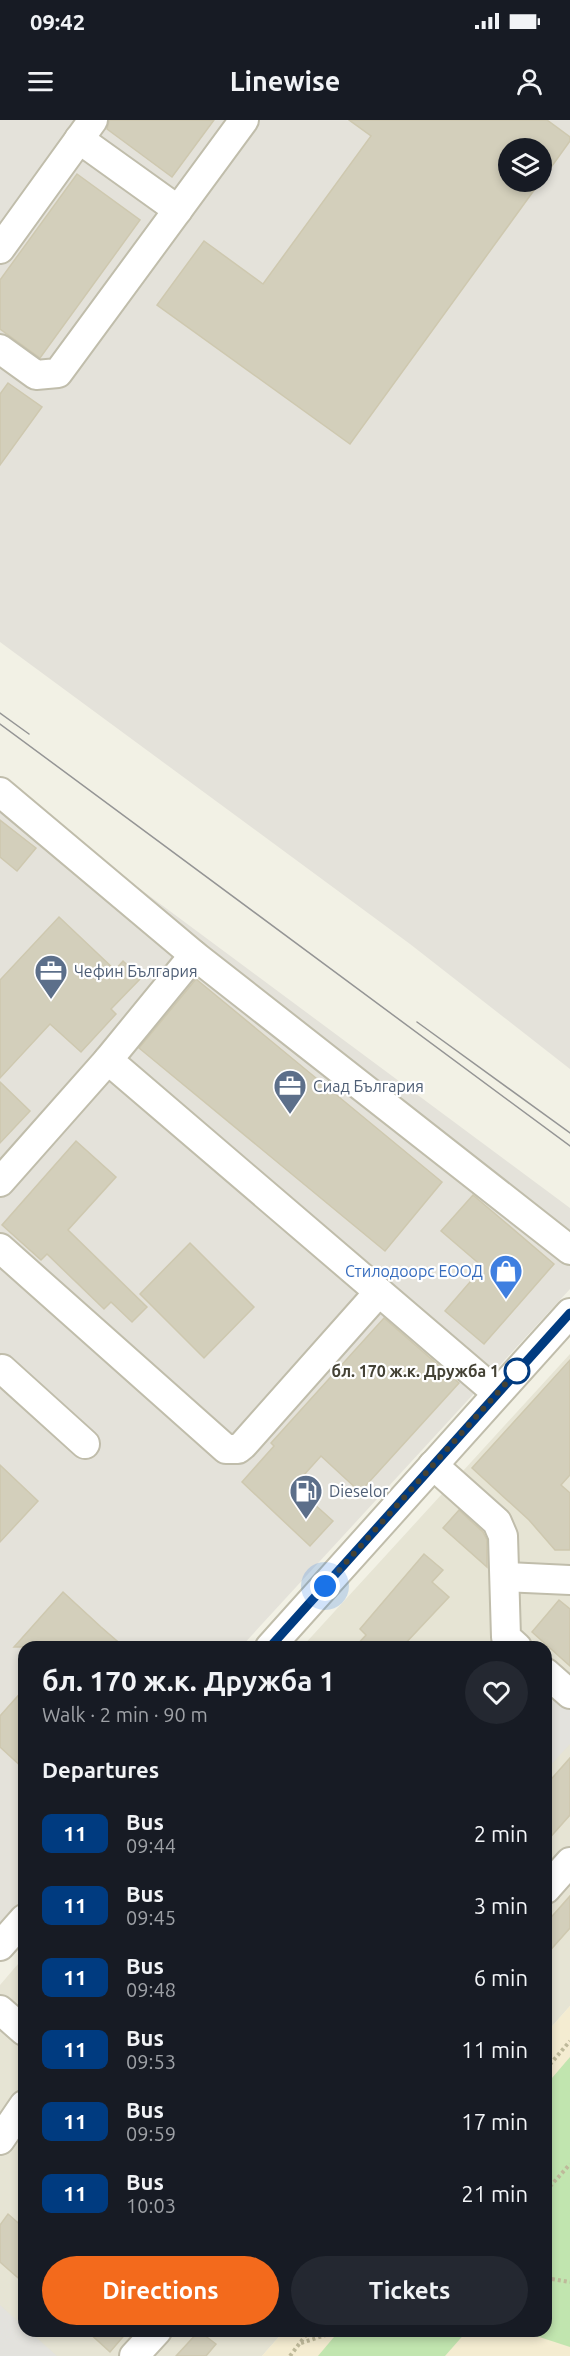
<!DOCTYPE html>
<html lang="en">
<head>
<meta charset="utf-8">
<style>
  :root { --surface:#171b24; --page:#242831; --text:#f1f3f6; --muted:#9ea1a6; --accent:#f36a1c }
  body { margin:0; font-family:Ubuntu,sans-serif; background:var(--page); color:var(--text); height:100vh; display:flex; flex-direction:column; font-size:22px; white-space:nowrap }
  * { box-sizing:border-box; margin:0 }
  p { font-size:20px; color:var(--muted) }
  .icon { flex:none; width:33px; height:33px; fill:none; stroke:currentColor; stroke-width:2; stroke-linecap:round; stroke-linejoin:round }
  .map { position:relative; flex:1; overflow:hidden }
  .side { position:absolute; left:18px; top:1521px; width:534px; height:696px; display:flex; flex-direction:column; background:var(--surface); border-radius:18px; box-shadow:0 3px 9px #0003 }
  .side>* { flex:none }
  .badge { padding:0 12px; border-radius:9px; font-size:21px; line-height:39px }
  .buttons { position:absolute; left:498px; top:18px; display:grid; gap:12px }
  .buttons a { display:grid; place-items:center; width:54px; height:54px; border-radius:50%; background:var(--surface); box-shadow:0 3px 9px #0003; font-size:30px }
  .you { position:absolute; width:30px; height:30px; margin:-15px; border:4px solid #fff; border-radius:50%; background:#1a73e8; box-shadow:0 0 0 9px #1a73e833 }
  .map>.badge { position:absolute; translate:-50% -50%; box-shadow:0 0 0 3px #fff }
  h2 { padding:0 24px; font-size:22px; line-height:54px }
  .round { display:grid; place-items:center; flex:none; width:63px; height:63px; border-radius:32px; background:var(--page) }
  .overview { display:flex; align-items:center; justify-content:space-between; height:102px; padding:0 24px }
  h1 { font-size:28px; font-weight:600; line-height:45px }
  .cta { display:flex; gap:12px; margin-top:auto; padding:12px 24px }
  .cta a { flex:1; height:69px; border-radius:36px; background:var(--accent); color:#fff; font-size:24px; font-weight:600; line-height:69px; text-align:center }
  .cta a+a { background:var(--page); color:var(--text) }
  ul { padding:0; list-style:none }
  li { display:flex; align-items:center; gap:18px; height:72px; padding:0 24px }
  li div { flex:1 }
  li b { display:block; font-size:22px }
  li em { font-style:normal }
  li .badge { min-width:66px; font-weight:700; text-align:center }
  .status { display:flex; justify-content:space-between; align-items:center; height:42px; padding:0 30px; background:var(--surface); direction:ltr }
  .status svg { height:16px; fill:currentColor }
  header { display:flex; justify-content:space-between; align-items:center; height:78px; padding:0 24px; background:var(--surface); font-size:27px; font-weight:600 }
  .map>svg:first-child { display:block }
</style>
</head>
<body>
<div class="status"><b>09:42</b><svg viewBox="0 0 49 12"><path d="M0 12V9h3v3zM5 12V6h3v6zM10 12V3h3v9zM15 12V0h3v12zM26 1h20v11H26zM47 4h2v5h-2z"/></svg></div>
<header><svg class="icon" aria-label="menu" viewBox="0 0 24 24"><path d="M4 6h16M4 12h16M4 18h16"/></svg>Linewise<svg class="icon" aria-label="person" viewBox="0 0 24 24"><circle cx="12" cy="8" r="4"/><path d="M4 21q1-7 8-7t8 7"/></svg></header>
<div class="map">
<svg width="570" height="2236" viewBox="0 0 570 2236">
  <rect width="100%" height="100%" fill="#f2f1e5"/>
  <g fill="#e6e4d4">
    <polygon points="570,1234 570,1886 546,1913 546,1527 302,1527"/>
    <polygon points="24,1837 24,2211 284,2211 262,2236 0,2236 0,1865"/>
  </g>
  <polygon fill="#f4ecd1" points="570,1886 570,2236 262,2236 284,2211 546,2211 546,1913"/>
  <g fill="#e4e2da" fill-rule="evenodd">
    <path d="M0,0H570V949L410,824L0,522ZM508,28H542V62H508Z"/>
    <polygon points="0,665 570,1088 570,1169 241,1527 24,1527 24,1780 0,1808"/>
  </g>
  <g fill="#c1e5af">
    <polygon points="570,1937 570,2227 521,2211 546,2211 546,1965"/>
    <polygon points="339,2211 467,2211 445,2236 318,2236"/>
  </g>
  <g fill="#e3e2dd">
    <polygon points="546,1538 570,1560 570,1624 546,1650"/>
    <polygon points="0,2185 24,2207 24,2211 29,2211 57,2236 0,2236"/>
  </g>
  <g fill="#d3cfbb" stroke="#cec8af" stroke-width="1.5">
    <polygon points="109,0 214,0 172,57 107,9"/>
    <polygon points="349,0 547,0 570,17 570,21 542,60 542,28 508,28 508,62 540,62 350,324 157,185 204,121 263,164 371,16"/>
    <polygon points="77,54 140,100 40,238 0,209 0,160"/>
    <polygon points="8,263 42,287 0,345 0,274"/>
    <polygon points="0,700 36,728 17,751 0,737"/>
    <polygon points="59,797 115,850 123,841 141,858 111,889 116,894 81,932 50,904 0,958 0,860"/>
    <polygon points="196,859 442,1062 385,1131 139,928"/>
    <polygon points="0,962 30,991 0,1023"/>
    <polygon points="76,1021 116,1057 68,1110 147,1187 132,1202 111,1182 104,1189 47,1134 41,1140 2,1105"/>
    <polygon points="473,1075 554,1144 484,1224 445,1191 483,1147 441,1111"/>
    <polygon points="190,1123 254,1187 204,1238 140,1174"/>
    <polygon points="384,1198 459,1263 360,1372 321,1336 294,1366 333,1401 310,1426 242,1362 274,1326 271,1323"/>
    <polygon points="570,1240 570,1355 561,1365 570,1373 570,1430 555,1430 529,1400 472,1348"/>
    <polygon points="0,1345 38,1381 0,1422"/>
    <polygon points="459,1390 483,1412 487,1420 487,1447 443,1408"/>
    <polygon points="424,1434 443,1450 432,1462 449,1477 402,1527 355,1527 366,1515 360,1509"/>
    <polygon points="63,1472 101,1507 124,1527 14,1527"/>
    <polygon points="559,1480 570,1489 570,1546 532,1512"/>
    <polygon points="24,1569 24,1649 0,1627 0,1596"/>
    <polygon points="570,1638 570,1695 546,1722 546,1665"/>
    <polygon points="570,1776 570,1808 546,1835 546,1803"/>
    <polygon points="8,2094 24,2108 24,2163 0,2142 0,2105"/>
    <polygon points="87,2211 128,2211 110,2232"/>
    <polygon points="199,2211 216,2224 206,2236 176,2236"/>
  </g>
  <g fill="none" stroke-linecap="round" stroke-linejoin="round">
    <defs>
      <g id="minor">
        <polyline points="79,19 178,90"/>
        <polyline points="0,129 93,0"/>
        <polyline points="0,229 36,255 58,253 244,0"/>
        <polyline points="0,672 194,835 570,1130"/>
        <polyline points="194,835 108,940 497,1273"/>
        <polyline points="0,1062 108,940"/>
        <polyline points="0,1128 226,1329 238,1329 243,1325 379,1172"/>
        <polyline points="0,1251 2,1249 85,1324"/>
        <polyline points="433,1345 497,1402 503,1416 506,1517 517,1527"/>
        <polyline points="505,1457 570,1460"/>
        <polyline points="270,1527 570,1193"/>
        <polyline points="546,1553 570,1574"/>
        <polyline points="546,1769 570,1742"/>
        <polyline points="0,1826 24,1799"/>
        <polyline points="0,1890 24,1911"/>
        <polyline points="0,2020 24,1985"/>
        <polyline points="134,2236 157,2211"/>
      </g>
    </defs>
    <use href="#minor" stroke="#c0bdab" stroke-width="32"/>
    <g stroke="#beb99a" stroke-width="4" stroke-dasharray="3 3" stroke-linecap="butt">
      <polyline points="546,1949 570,1921"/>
      <polyline points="546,2071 570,2044"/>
      <polyline points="546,2158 570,2162"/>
      <polyline points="301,2223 338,2211"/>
      <polyline points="290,2236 309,2211"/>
    </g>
    <use href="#minor" stroke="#fff" stroke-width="28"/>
    <g stroke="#959595" stroke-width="1.5">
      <polyline points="0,593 29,614"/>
      <polyline points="0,604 570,1026"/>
      <polyline points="417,902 570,1013"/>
    </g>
  </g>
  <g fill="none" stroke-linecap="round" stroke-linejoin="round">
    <defs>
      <polyline id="line" points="270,1527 570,1193"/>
    </defs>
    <use href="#line" stroke="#fff" stroke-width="14"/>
    <use href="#line" stroke="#003b80" stroke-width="9"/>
    <polyline stroke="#444235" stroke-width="6" stroke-dasharray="0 10.8" points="325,1466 517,1251"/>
  </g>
  <defs>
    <symbol id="office-pin" viewBox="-11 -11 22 30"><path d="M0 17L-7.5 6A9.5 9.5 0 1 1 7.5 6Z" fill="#5c6f8a" stroke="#fff"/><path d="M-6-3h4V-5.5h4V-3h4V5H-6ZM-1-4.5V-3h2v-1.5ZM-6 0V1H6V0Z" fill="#fff"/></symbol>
    <symbol id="shop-pin" viewBox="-11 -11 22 30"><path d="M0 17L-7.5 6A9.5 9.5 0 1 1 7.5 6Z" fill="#3f7fe0" stroke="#fff"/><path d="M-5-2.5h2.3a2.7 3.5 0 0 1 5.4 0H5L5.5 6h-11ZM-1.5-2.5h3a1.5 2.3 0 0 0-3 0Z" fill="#fff"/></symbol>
    <symbol id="fuel-pin" viewBox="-11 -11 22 30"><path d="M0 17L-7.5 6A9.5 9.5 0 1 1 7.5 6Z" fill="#5c6f8a" stroke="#fff"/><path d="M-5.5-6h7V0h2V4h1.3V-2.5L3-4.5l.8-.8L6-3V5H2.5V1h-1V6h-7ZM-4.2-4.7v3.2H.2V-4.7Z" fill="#fff"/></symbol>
  </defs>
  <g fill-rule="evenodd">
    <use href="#office-pin" x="32" y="832" width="38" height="52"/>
    <use href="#office-pin" x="271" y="947" width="38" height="52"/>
    <use href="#shop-pin" x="487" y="1132" width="38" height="52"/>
    <use href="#fuel-pin" x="287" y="1352" width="38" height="52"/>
  </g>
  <circle fill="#fff" stroke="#003b80" stroke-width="3" cx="517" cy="1251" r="12"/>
  <g text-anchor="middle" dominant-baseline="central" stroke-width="4.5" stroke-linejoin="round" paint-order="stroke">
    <g font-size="16" fill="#4e5e75" stroke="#fff" text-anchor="start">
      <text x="74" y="851">Чефин България</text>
      <text x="313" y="966">Сиад България</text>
      <text x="329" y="1371">Dieselor</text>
    </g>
    <g font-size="16" fill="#366cbe" stroke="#fff" text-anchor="end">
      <text x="483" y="1151">Стилодоорс ЕООД</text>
    </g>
    <g font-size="16" font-weight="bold" fill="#444235" stroke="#fff" text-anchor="end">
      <text x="499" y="1251">бл. 170 ж.к. Дружба 1</text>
    </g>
  </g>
</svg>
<div class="buttons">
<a><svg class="icon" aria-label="layers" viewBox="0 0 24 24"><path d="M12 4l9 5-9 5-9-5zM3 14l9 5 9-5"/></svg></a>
</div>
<div class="you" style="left:325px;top:1466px"></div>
<section class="side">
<div class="overview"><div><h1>бл. 170 ж.к. Дружба 1</h1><p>Walk · 2 min · 90 m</p></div><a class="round"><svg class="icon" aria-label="heart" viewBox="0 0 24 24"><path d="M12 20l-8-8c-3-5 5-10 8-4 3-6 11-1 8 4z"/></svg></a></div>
<h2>Departures</h2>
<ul>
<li><span class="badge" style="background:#003b80;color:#fff">11</span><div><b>Bus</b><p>09:44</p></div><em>2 min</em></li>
<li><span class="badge" style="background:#003b80;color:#fff">11</span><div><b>Bus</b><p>09:45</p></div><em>3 min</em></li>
<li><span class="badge" style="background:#003b80;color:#fff">11</span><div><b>Bus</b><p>09:48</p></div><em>6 min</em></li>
<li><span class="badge" style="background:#003b80;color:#fff">11</span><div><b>Bus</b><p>09:53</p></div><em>11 min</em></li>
<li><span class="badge" style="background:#003b80;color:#fff">11</span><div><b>Bus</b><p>09:59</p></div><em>17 min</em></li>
<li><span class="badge" style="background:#003b80;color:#fff">11</span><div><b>Bus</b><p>10:03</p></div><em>21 min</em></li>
</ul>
<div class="cta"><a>Directions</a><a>Tickets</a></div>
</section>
</div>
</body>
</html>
